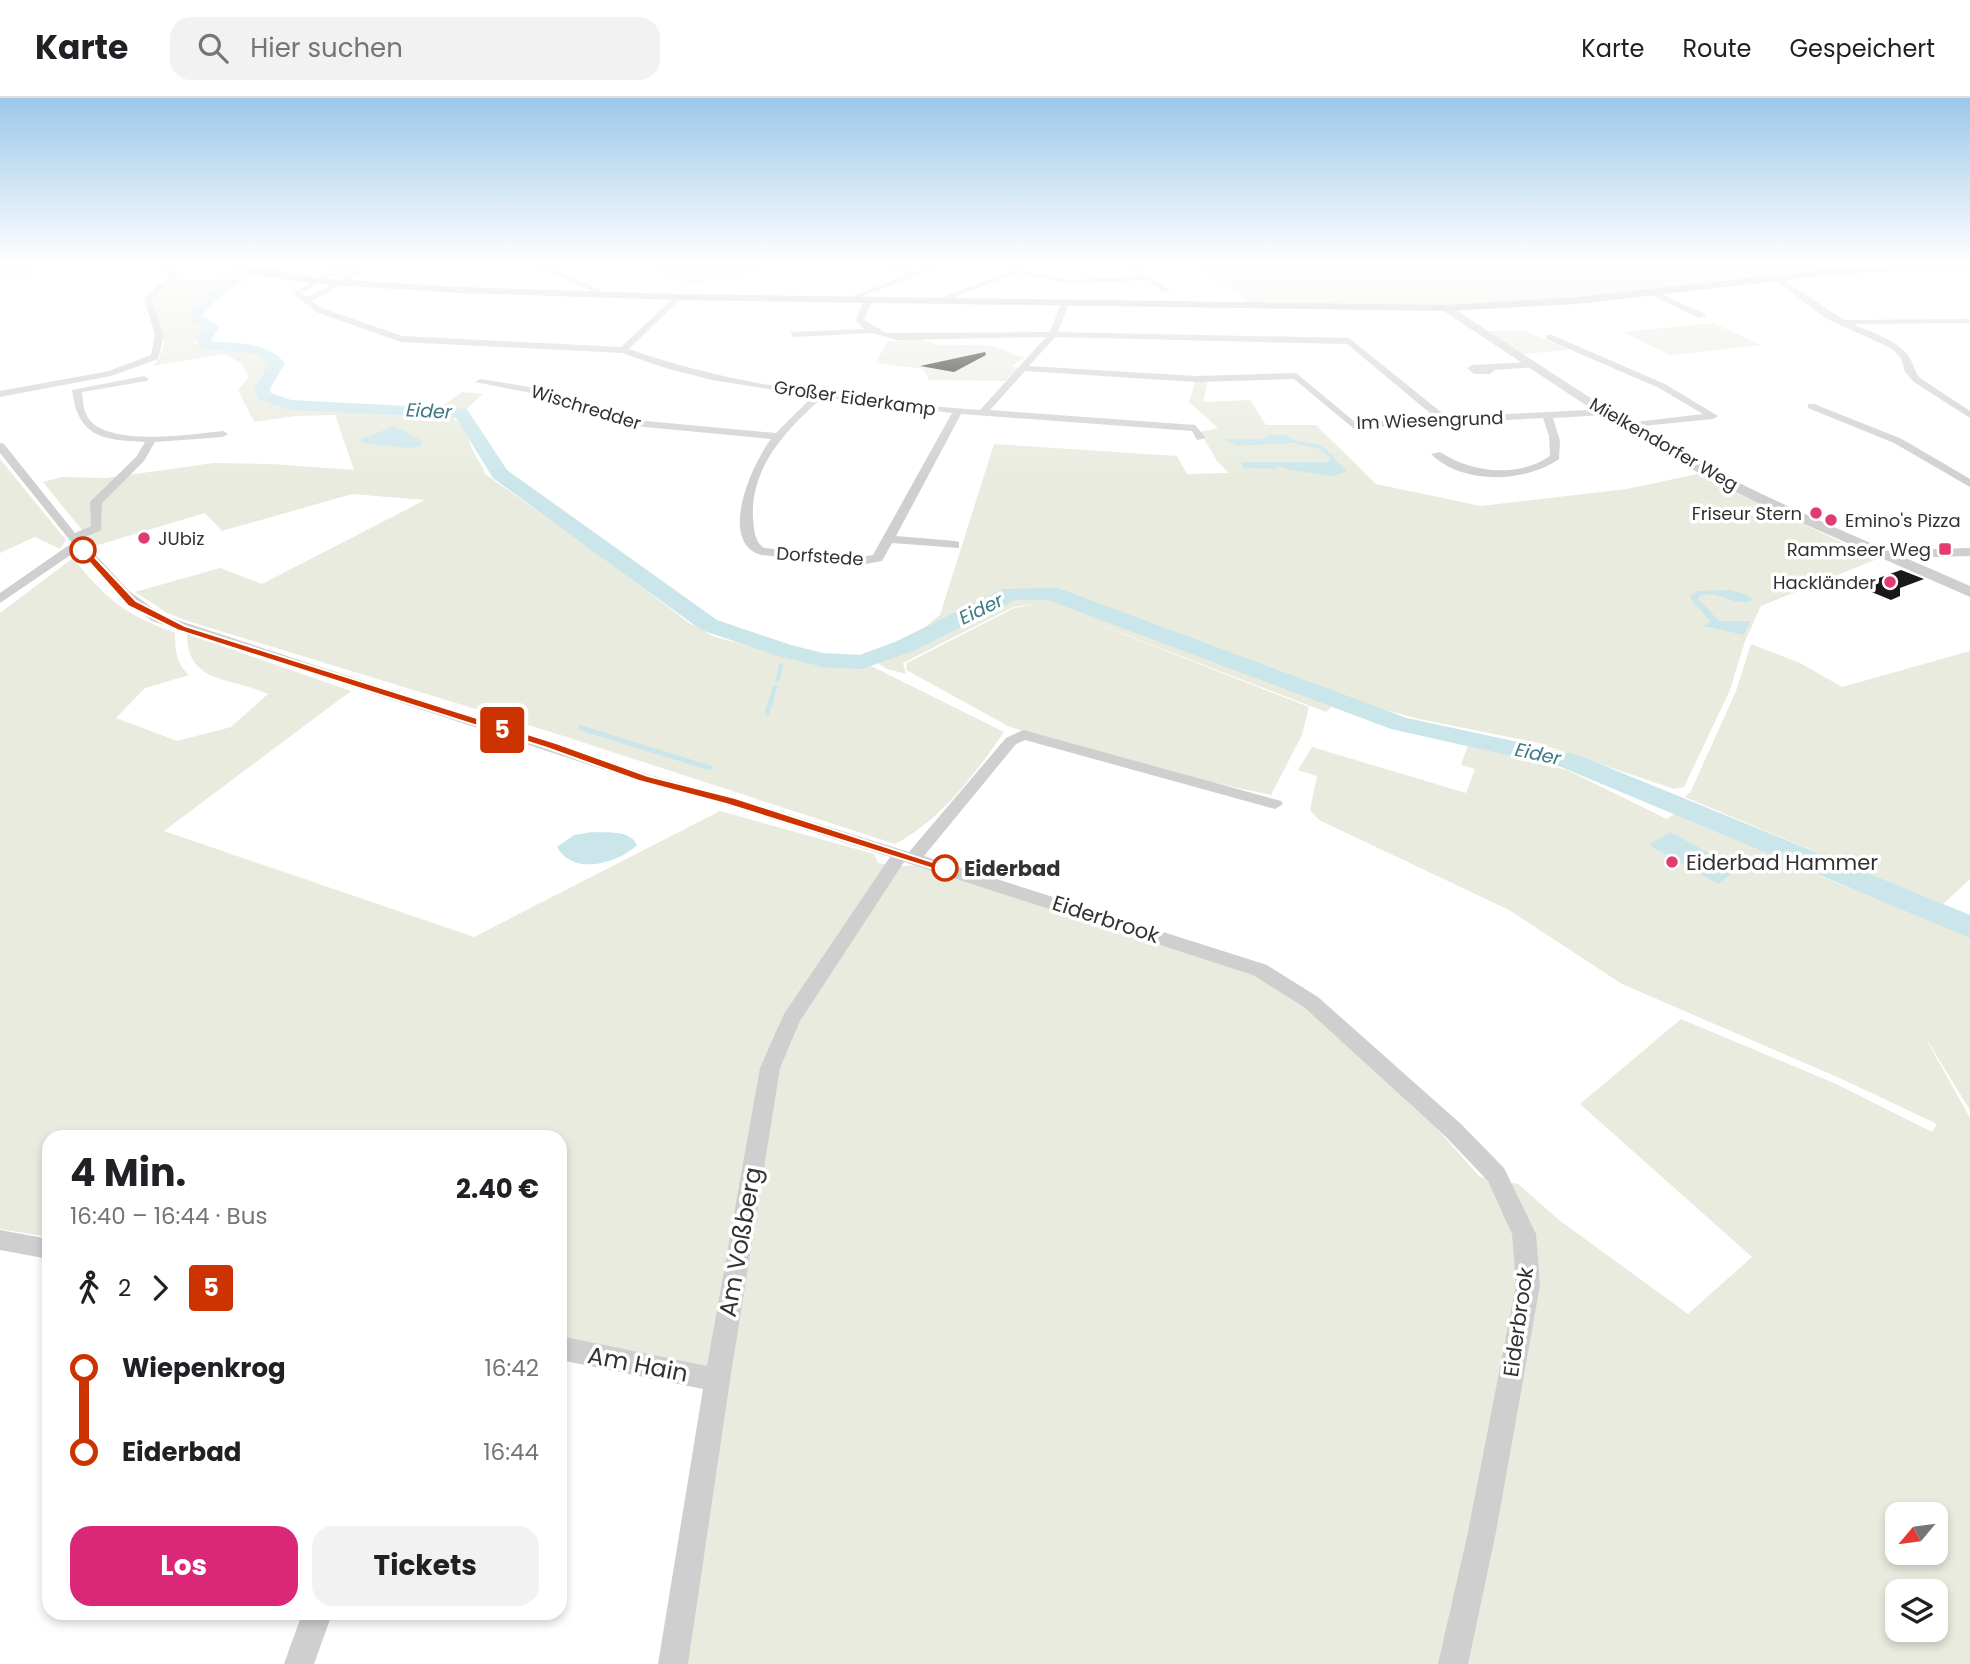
<!DOCTYPE html>
<html lang="de">
<head>
<meta charset="utf-8">
<style>
  :root { --surface:#fff; --page:#f2f2f2; --text:#202124; --muted:#757577; --line:#e0e0e0; --accent:#db2777 }
  body { margin:0; font-family:Poppins,sans-serif; background:var(--page); color:var(--text); height:100vh; display:flex; flex-direction:column; font-size:26px; white-space:nowrap }
  * { box-sizing:border-box; margin:0 }
  p { font-size:23px; color:var(--muted) }
  .icon { flex:none; width:38px; height:38px; fill:none; stroke:currentColor; stroke-width:2; stroke-linecap:round; stroke-linejoin:round }
  .map { position:relative; flex:1; overflow:hidden }
  .panel { position:absolute; left:42px; top:1032px; width:525px; height:490px; display:flex; flex-direction:column; background:var(--surface); border-radius:21px; box-shadow:0 4px 10px #0003 }
  .panel>* { flex:none }
  .badge { padding:0 14px; border-radius:5px; font-size:24px; line-height:46px }
  .needle { width:46px; rotate:241deg }
  .fabs { position:absolute; left:1885px; top:1404px; display:grid; gap:14px }
  .fabs a { display:grid; place-items:center; width:63px; height:63px; border-radius:14px; background:var(--surface); box-shadow:0 4px 10px #0003; font-size:35px }
  .map>.badge { position:absolute; translate:-50% -50%; box-shadow:0 0 0 4px #fff }
  .legs { display:flex; align-items:center; gap:10px; height:77px; padding:0 28px; font-size:23px }
  .legs p { margin-inline-start:auto }
  .head { display:flex; align-items:center; justify-content:space-between; height:119px; padding:0 28px }
  h1 { font-size:38px; font-weight:700; line-height:52px }
  .action { display:flex; gap:14px; margin-top:auto; padding:14px 28px }
  .action a { flex:1; height:80px; border-radius:21px; background:var(--accent); color:#fff; font-size:28px; font-weight:700; line-height:80px; text-align:center }
  .action a+a { background:var(--page); color:var(--text) }
  ul { padding:0 28px; list-style:none }
  li { display:flex; align-items:center; gap:24px; height:84px; font-size:26px }
  li i { display:grid; place-items:center; width:10px; height:100%; margin:0 9px; background:currentColor }
  li i::after { content:''; width:18px; height:18px; margin:-9px; border:5px solid; border-radius:50%; background:var(--surface) }
  li p { margin-inline-start:auto }
  li:first-child i { background:linear-gradient(#0000 50%,currentColor 0) }
  li:last-child i { background:linear-gradient(currentColor 50%,#0000 0) }
  header { display:flex; align-items:center; gap:42px; box-sizing:border-box; height:98px; padding:0 35px; background:var(--surface); border-bottom:2px solid var(--line) }
  header strong { font-size:33px }
  nav { display:flex; gap:38px; margin-inline-start:auto; font-size:24px }
  .search { width:490px; height:63px; background:var(--page); display:flex; align-items:center; gap:18px; box-sizing:border-box; padding:0 24px; border-radius:21px; color:var(--muted); font-size:26px }
  .map>svg:first-child { display:block }
</style>
</head>
<body>
<header>
<strong>Karte</strong>
<div class="search"><svg class="icon" aria-label="search" viewBox="0 0 24 24"><circle cx="10" cy="10" r="6"/><path d="M15 15l6 6"/></svg>Hier suchen</div>
<nav><a>Karte</a><a>Route</a><a>Gespeichert</a></nav>
</header>
<div class="map">
<svg width="1970" height="1566" viewBox="0 0 1970 1566">
  <rect width="100%" height="100%" fill="#fff"/>
  <g fill="#e8ebde" fill-rule="evenodd">
    <polygon points="0,164 34,164 33,177 0,181"/>
    <polygon points="643,164 795,164 796,165 689,187"/>
    <polygon points="1189,164 1856,164 1865,168 1491,209 1249,204"/>
    <path d="M183,171L189,172L183,180C194,185 208,183 219,179L217,175L232,173L240,176L196,207L192,223L206,230L195,245C219,260 249,243 270,266L256,291L257,299C279,317 409,315 443,316C462,321 466,334 472,350C475,360 482,365 485,376L599,456L689,525L715,539L817,566L845,569L871,568L1004,634C976,675 940,723 895,746L557,636L191,524L167,515L135,494L220,470L262,486L425,402L352,396L222,433L205,415L95,448L43,384L62,379L106,380L214,365L272,366L354,372L335,317L296,318L254,324L238,292L249,279L242,265L223,256L154,268C174,238 159,228 153,199L180,178Z"/>
    <polygon points="1714,225 1761,247 1670,257 1622,234"/>
    <polygon points="1483,233 1525,233 1569,252 1520,256"/>
    <path d="M919,240C941,253 965,244 989,248C1002,249 1013,258 1025,259L1012,268L1018,270L1005,283L929,282L924,271L876,265L887,244Z"/>
    <path d="M1196,281H1208L1203,304L1250,302L1266,327H1316L1376,386L1481,408L1627,391L1697,376L1877,461L1761,508L1745,543L1730,592L1684,689L1674,691L1538,645L1419,621L1341,600L1326,614L1051,508L1309,609L1302,637L1271,697L1205,683L1010,629L906,572L907,565L1014,510L1036,506L1013,509L903,565L906,576L887,571L863,555L908,543L940,517L994,346L1177,358L1187,376L1229,375L1217,363L1200,334L1218,330L1189,304ZM1269,337L1298,345L1237,348L1224,342L1262,341Z"/>
    <polygon points="462,294 483,296 463,314 437,312"/>
    <polygon points="0,361 66,442 60,451 35,439 0,455"/>
    <path d="M73,460C107,502 124,516 175,535C175,552 176,565 189,577L145,590L116,620L177,643L231,629L268,596C233,579 187,587 187,536L351,593L164,733L474,839L720,713L874,756L878,765L899,769L912,767L1194,854L1253,876L1304,908L1440,1034L1480,1079L1518,1086L1559,1122L1688,1216L1752,1159L1580,1006L1681,921L1834,985L1932,1034L1937,1026L1844,982L1622,886L1509,812L1319,722L1310,712L1317,678L1298,672L1312,649L1466,695L1475,671L1461,667L1468,647L1567,672L1667,721L1676,715L1837,785L1970,837V1012L1922,934L1970,1020V1566H688L728,1276L560,1240V1040H49V1139L0,1131V515ZM1897,1416H1936V1454H1897ZM1897,1493H1936V1531H1897Z"/>
    <polygon points="1751,546 1800,565 1842,589 1970,553 1970,781 1942,807 1685,699 1691,693 1736,593"/>
  </g>
  <g fill="#cbe6eb">
    <polygon points="394,328 422,343 420,348 409,350 363,345 360,342"/>
    <polygon points="1269,337 1286,337 1299,345 1237,348 1222,341 1262,341"/>
    <polygon points="1332,359 1347,373 1333,378 1290,372 1276,367 1278,371 1244,370 1241,364 1329,364"/>
    <path d="M1729,492L1746,496L1753,501L1750,504C1730,507 1717,491 1699,498L1698,501L1719,523H1750L1744,537L1704,528L1711,524L1691,501V497L1698,493Z"/>
    <path d="M592,734C608,735 629,731 637,747C617,766 573,778 557,749L574,737Z"/>
    <polygon points="1670,734 1738,771 1718,786 1649,747"/>
  </g>
  <g fill="none" stroke-linecap="round" stroke-linejoin="round">
    <polyline stroke="#cbe6eb" stroke-width="3.5" points="1299,345 1320,349 1332,359"/>
    <g stroke="#cbe6eb" stroke-width="4.5">
      <polyline points="782,558 783,552"/>
      <polyline points="778,581 781,568"/>
      <polyline points="767,615 775,589"/>
    </g>
    <polyline stroke="#cbe6eb" stroke-width="5" points="581,630 710,670"/>
    <path fill="#cbe6eb" fill-rule="evenodd" d="M250,164H263C247,187 217,194 203,218L219,229L211,243C238,246 266,243 285,265L270,291L271,295L291,302L467,311L507,372L717,522L791,547L823,555L860,557L897,543L1003,491L1058,490L1407,620L1578,657L1970,817V840L1561,669L1391,631L1048,502H1015L913,553L862,571L823,569L775,557L701,532L493,380L456,320L289,312L258,301L254,291L269,266L255,256L199,250L196,239L203,230L194,226L189,218L204,199Z"/>
  </g>
  <g fill="#191919">
    <polygon points="985,254 986,257 954,274 920,268"/>
    <polygon points="1901,472 1924,481 1900,490 1900,498 1891,502 1857,488"/>
  </g>
  <g fill="none" stroke-linecap="round" stroke-linejoin="round">
    <g fill="#cfcfcf" fill-rule="evenodd">
      <polygon points="162,164 169,164 177,179 152,201 164,237 158,261 111,278 0,299 0,293 109,273 151,257 155,237 144,200 169,179"/>
      <path d="M359,164H374L351,171L361,176L312,203L322,210L402,238L621,249L677,197L680,201L629,251C735,289 867,304 980,312L1046,239L897,242L872,235L793,239L790,234L864,231L856,222L864,202L868,200L872,202L864,222L886,235L1050,234L1061,205L1065,203L1069,205L1058,234L1349,240L1447,319L1606,311L1611,314L1606,317L1553,320L1560,343L1559,361C1525,385 1462,387 1431,356L1440,354C1472,375 1517,380 1550,358L1549,338L1543,320L1353,330L1294,281L1196,284L1025,273L990,312L1195,327L1206,340L1197,342L1192,333L961,316L896,438L955,443L959,444V450L892,445L882,463L861,467L761,457C716,443 754,363 771,341L624,327L531,295L475,284L480,281L536,290L625,321L776,335L813,298L712,282L665,270L622,255L401,244L316,214L293,195L336,169ZM341,173L351,176L307,199L302,195ZM1055,239L1347,246L1436,320L1355,324L1296,275L1196,278L1029,268ZM823,299L952,315L873,457L861,459L764,450C754,443 754,431 753,420C750,369 787,331 823,299Z"/>
      <polygon points="528,164 538,164 600,192 597,198 591,198 592,193"/>
      <polygon points="882,164 892,164 915,175 942,164 953,164 852,202 852,198 908,177"/>
      <polygon points="1131,167 1171,192 1164,194 1147,182 1069,186 1017,175 940,205 933,203 1016,171 1069,182 1140,178 1128,171"/>
      <path d="M1778,178L1844,222L1970,221V225L1853,226C1871,234 1894,241 1907,256C1913,263 1914,273 1920,280L1970,313V320L1914,284L1905,274L1901,260L1891,250L1827,221L1775,182Z"/>
      <polygon points="1650,191 1705,216 1706,218 1699,220 1647,195"/>
      <polygon points="1546,237 1552,237 1665,286 1718,318 1713,321 1623,330 1623,326 1627,325 1703,316 1659,290 1546,241"/>
      <polygon points="1533,264 1536,269 1495,272 1490,276 1474,276 1467,270 1472,267"/>
      <path d="M144,278L149,281L147,283L82,294C83,301 83,309 86,316C101,351 192,336 223,333L228,336L223,339L155,344L144,363L102,405L101,432L81,441L129,493L162,517L650,677L736,700L909,754L1006,640L1023,632L1281,703L1283,706L1275,711L1025,642L1016,646L924,758L1267,867L1318,899L1462,1027L1504,1070L1536,1136L1540,1187L1496,1434L1468,1566H1438L1468,1434L1516,1187L1512,1136L1488,1083L1446,1039L1304,909L1253,877L904,764L800,923L780,970L730,1282L688,1566H658L703,1291L560,1262V1238L707,1268L760,970L784,916L890,759L724,706L638,683L152,523L120,498L78,452L0,505V495L72,445L0,355V345L4,346L75,435L91,428L90,404L136,359L145,344C102,342 78,339 72,292Z"/>
      <polygon points="1808,306 1814,306 1902,341 1970,381 1970,389 1894,345 1808,310"/>
      <polygon points="1970,450 1970,458 1901,460 1891,463 1885,459 1900,452"/>
      <polygon points="0,1132 49,1141 49,1161 0,1152"/>
      <polygon points="302,1516 332,1516 314,1566 284,1566"/>
    </g>
    <path fill="#cfcfcf" fill-rule="evenodd" d="M1442,208H1450C1536,264 1621,323 1712,371C1796,415 1884,450 1970,488V499L1770,411L1702,377L1622,331L1442,212Z"/>
    <polygon fill="#bcbcbc" fill-rule="evenodd" points="218,164 236,164 316,180 460,189 677,196 1446,207 1577,199 1839,170 1970,164 1970,169 1839,176 1577,206 1446,213 677,202 460,195 316,186 262,178"/>
  </g>
  <linearGradient id="sky" x2="0" y2="1"><stop stop-color="#9cc8e9"/><stop offset="0.43" stop-color="#fff"/><stop offset="1" stop-color="#fff" stop-opacity="0"/></linearGradient>
  <rect width="1970" height="384" fill="url(#sky)"/>
  <polygon fill="#c30" stroke="#fff" stroke-width="2" points="80,450 86,450 136,503 185,528 556,645 648,678 735,700 951,770 945,774 940,773 726,706 639,683 547,650 177,532 128,508 80,454"/>
  <g fill="#e13c6f" stroke="#fff" stroke-width="2.5">
    <circle cx="1816" cy="415" r="7"/>
    <circle cx="1831" cy="422" r="7"/>
    <circle cx="144" cy="440" r="7"/>
    <rect x="1938" y="444" width="14" height="14" rx="3.5"/>
    <circle cx="1890" cy="484" r="7"/>
    <circle cx="1672" cy="764" r="7"/>
  </g>
  <g fill="#fff" stroke="#c30" stroke-width="3.5">
    <circle cx="83" cy="452" r="12"/>
    <circle cx="945" cy="770" r="12"/>
  </g>
  <g text-anchor="middle" dominant-baseline="central" stroke-width="7" stroke-linejoin="round" paint-order="stroke">
    <g font-size="18" fill="#323232" stroke="#fff">
      <text transform="translate(855 300) rotate(8)">Großer Eiderkamp</text>
      <text transform="translate(586 309) rotate(17)">Wischredder</text>
      <text transform="translate(1430 322) rotate(-2)">Im Wiesengrund</text>
      <text transform="translate(1664 346) rotate(30)">Mielkendorfer Weg</text>
      <text transform="translate(820 458) rotate(4)">Dorfstede</text>
    </g>
    <g font-size="18" fill="#323232" stroke="#fff" text-anchor="end">
      <text x="1802" y="415">Friseur Stern</text>
      <text x="1845" y="422" text-anchor="start">Emino's Pizza</text>
      <text x="158" y="440" text-anchor="start">JUbiz</text>
      <text x="1931" y="451">Rammseer Weg</text>
      <text x="1876" y="484">Hackländer</text>
    </g>
    <g font-size="19" font-style="italic" fill="#3c7b86" stroke="#fff">
      <text transform="translate(429 313) rotate(3)">Eider</text>
      <text transform="translate(981 511) rotate(-26)">Eider</text>
      <text transform="translate(1538 656) rotate(12)">Eider</text>
    </g>
    <g font-size="21" fill="#323232" stroke="#fff" text-anchor="start">
      <text x="1686" y="764">Eiderbad Hammer</text>
    </g>
    <g font-size="21" font-weight="bold" fill="#323232" stroke="#fff" text-anchor="start">
      <text x="964" y="770">Eiderbad</text>
    </g>
    <g font-size="21" fill="#323232" stroke="#fff">
      <text transform="translate(1106 821) rotate(18)">Eiderbrook</text>
      <text transform="translate(1518 1224) rotate(-82)">Eiderbrook</text>
    </g>
    <g font-size="24" fill="#323232" stroke="#fff">
      <text transform="translate(740 1144) rotate(-80)">Am Voßberg</text>
      <text transform="translate(638 1266) rotate(11)">Am Hain</text>
    </g>
  </g>
</svg>
<div class="fabs">
<a><svg class="needle" viewBox="-14 -14 28 28"><path d="M0-13l5 13h-10z" fill="#e53935"/><path d="M0 13l5-13h-10z" fill="#757577"/></svg></a>
<a><svg class="icon" aria-label="layers" viewBox="0 0 24 24"><path d="M12 4l9 5-9 5-9-5zM3 14l9 5 9-5"/></svg></a>
</div>
<b class="badge" style="left:502px;top:632px;background:#c30;color:#fff">5</b>
<section class="panel">
<div class="head"><div><h1>4 Min.</h1><p>16:40 – 16:44 · Bus</p></div><b>2.40 €</b></div>
<div class="legs"><svg class="icon" aria-label="walk" viewBox="0 0 24 24"><circle cx="13" cy="4" r="2"/><path d="M13 8l-2 6 4 7M11 14l-3 7M7 12l3-4h3l4 4"/></svg>2<svg class="icon" aria-label="forward" viewBox="0 0 24 24"><path d="M9 5l7 7-7 7"/></svg><b class="badge" style="background:#c30;color:#fff">5</b></div>
<ul>
<li><i style="color:#c30"></i><b>Wiepenkrog</b><p>16:42</p></li>
<li><i style="color:#c30"></i><b>Eiderbad</b><p>16:44</p></li>
</ul>
<div class="action"><a>Los</a><a>Tickets</a></div>
</section>
</div>
</body>
</html>
